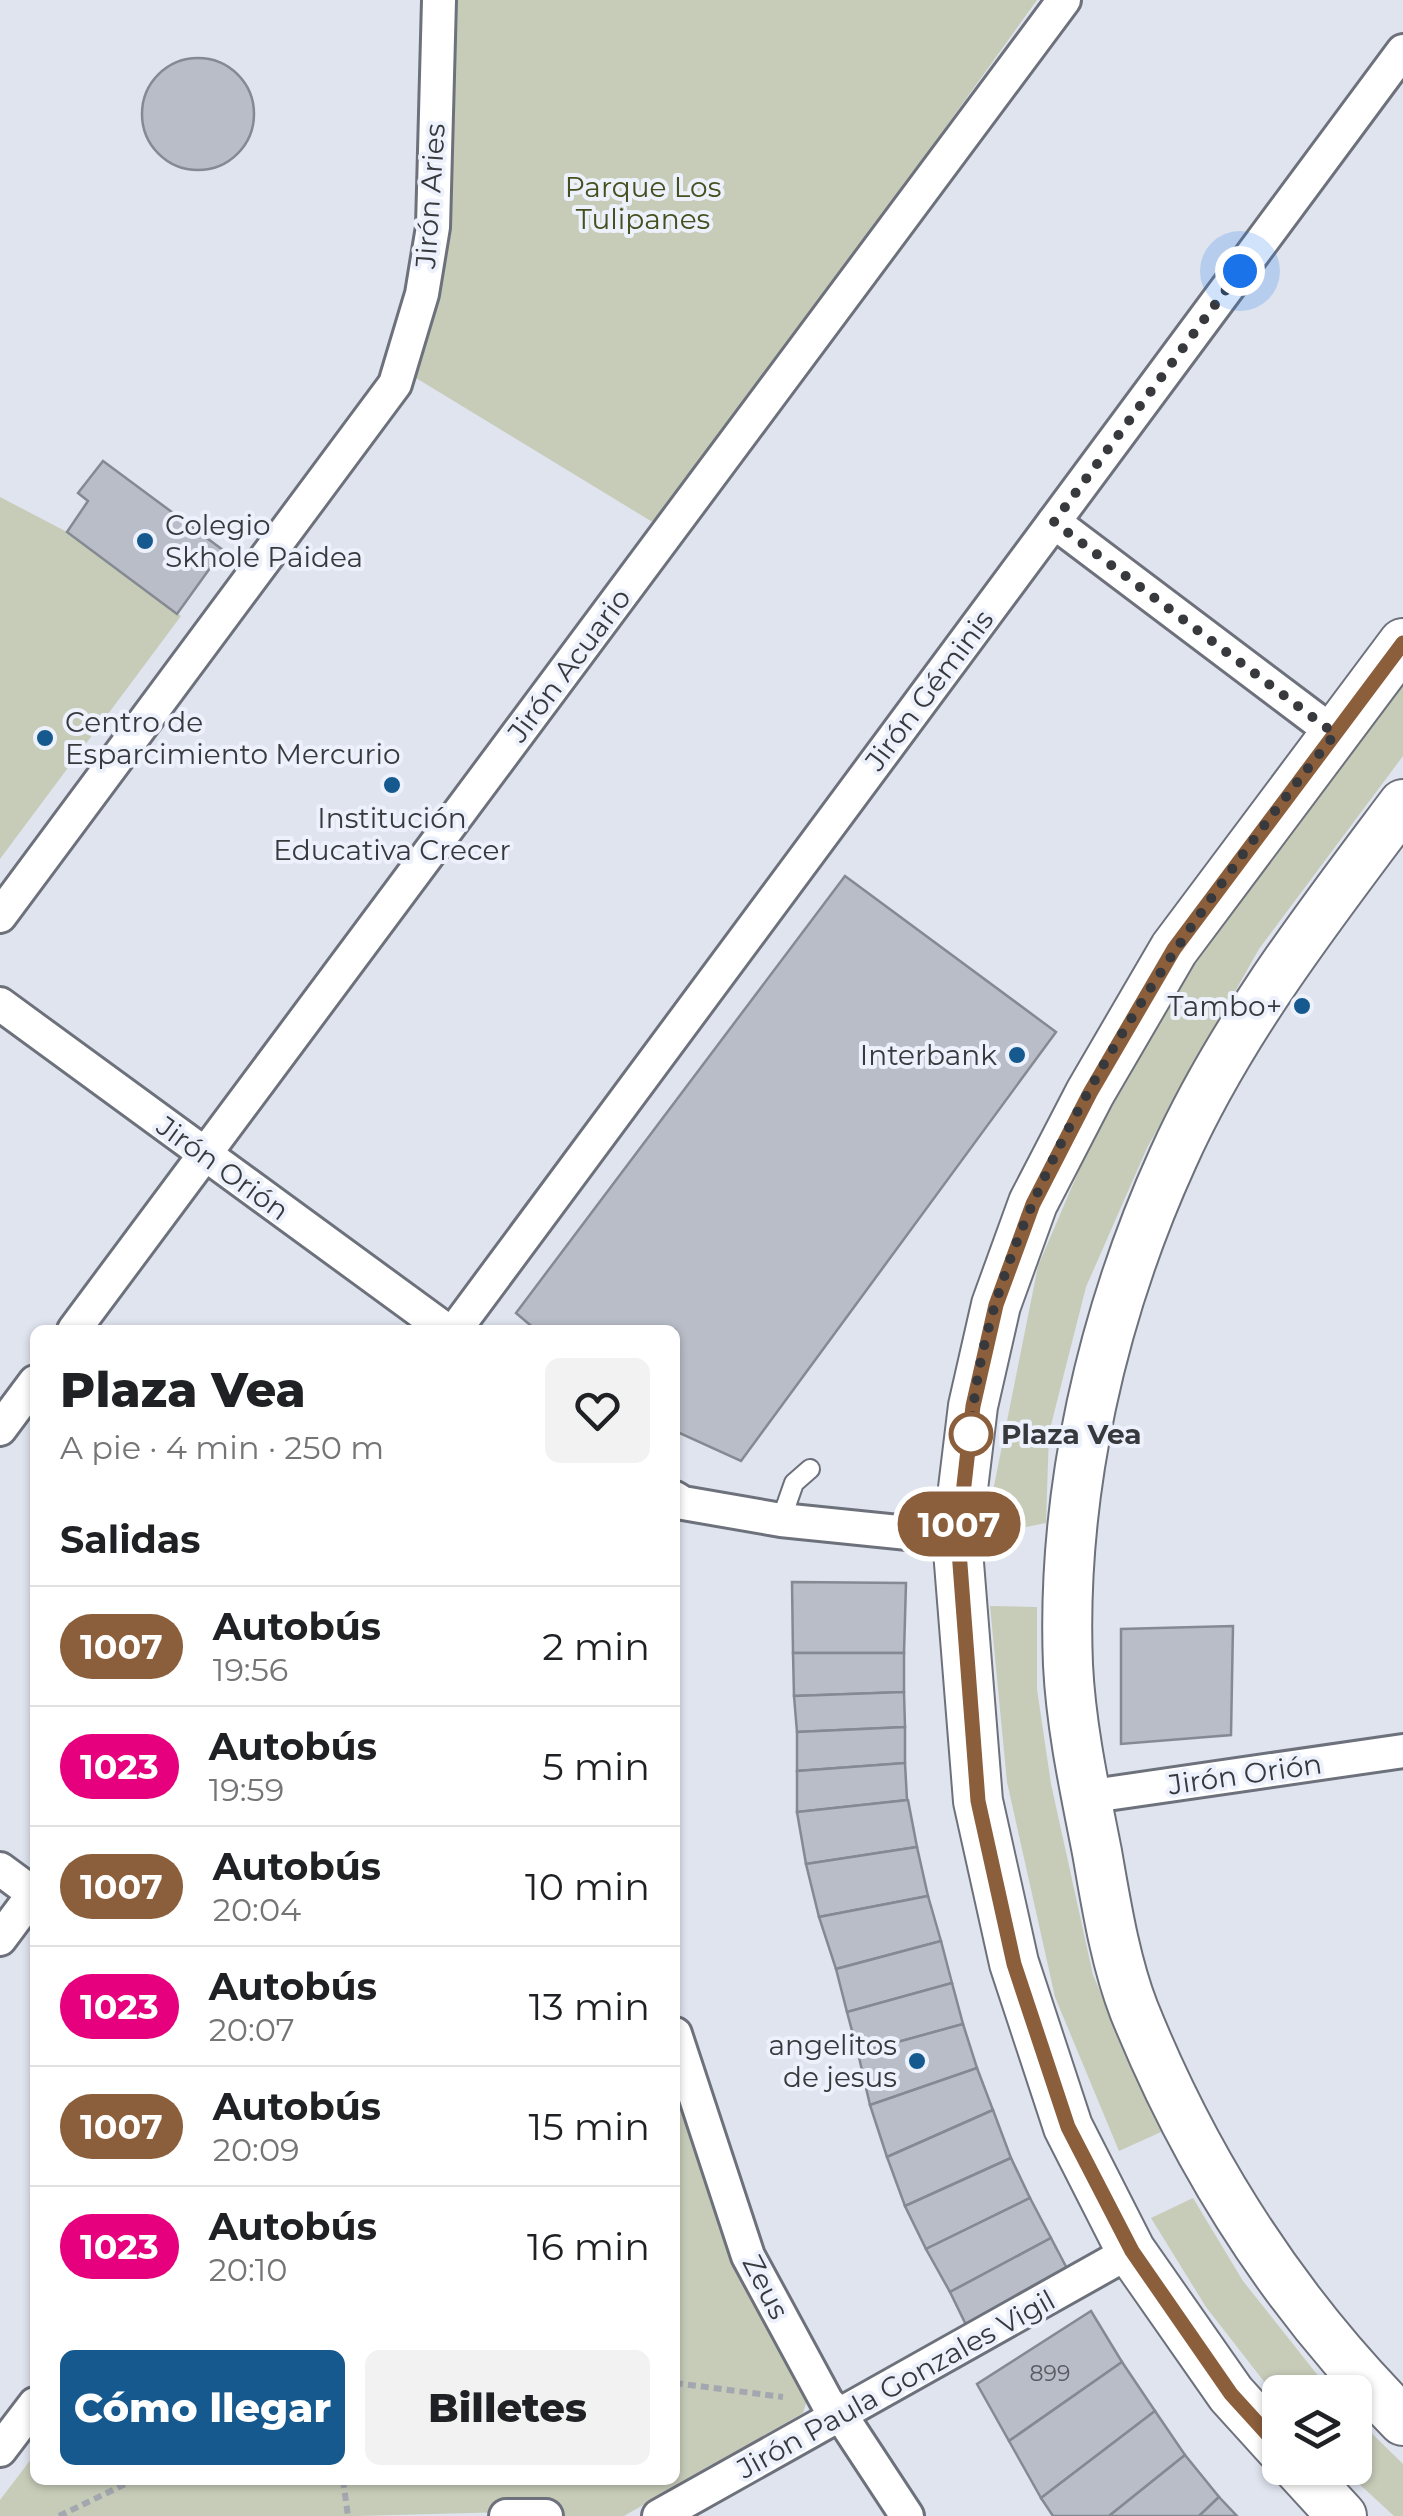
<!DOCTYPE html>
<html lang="es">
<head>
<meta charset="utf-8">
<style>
  :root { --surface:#fff; --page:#f2f2f2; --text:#202124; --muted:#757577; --line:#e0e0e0; --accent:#16598e }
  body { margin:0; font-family:Montserrat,sans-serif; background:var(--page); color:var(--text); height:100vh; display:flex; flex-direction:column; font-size:38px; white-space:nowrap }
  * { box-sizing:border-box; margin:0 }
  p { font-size:32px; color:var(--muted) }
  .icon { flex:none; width:55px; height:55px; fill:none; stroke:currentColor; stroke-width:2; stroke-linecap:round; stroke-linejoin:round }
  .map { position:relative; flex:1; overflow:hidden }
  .details { position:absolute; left:30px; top:1325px; width:650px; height:1160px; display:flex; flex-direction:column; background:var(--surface); border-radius:15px; box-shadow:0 2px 8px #0004 }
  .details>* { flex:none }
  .badge { padding:0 20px; border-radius:32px; font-size:35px; line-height:65px }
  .controls { position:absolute; left:1262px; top:2375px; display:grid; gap:20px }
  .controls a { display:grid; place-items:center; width:110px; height:110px; border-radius:15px; background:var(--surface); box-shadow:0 2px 8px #0004; font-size:50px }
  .you { position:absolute; width:50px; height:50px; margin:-25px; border:8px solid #fff; border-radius:50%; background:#1a73e8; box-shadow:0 0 0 15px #1a73e833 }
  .map>.badge { position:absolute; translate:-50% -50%; box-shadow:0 0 0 5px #fff }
  h2 { padding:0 30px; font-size:38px; line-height:90px }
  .round { display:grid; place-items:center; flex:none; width:105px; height:105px; border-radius:15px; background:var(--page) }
  .overview { display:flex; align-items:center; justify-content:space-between; height:170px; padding:0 30px }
  h1 { font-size:48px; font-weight:800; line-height:75px }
  .cta { display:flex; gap:20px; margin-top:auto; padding:20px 30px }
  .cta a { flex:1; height:115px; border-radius:15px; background:var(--accent); color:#fff; font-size:40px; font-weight:800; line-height:115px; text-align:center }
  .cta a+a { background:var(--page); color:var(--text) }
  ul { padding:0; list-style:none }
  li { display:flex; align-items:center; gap:30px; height:120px; padding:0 30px; border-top:2px solid var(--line) }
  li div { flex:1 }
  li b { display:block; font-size:38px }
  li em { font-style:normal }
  li .badge { min-width:110px; font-weight:700; text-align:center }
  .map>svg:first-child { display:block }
</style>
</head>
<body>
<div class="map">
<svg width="1403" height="2516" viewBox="0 0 1403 2516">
  <rect width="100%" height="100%" fill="#dfe4ef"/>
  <g fill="#c7ccb9">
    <polygon points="446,0 1037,0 659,526 416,378 439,244"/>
    <polygon points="0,497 67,532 181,616 0,859"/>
    <polygon points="1403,677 1403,756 1259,949 1147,1148 1086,1287 1049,1433 1046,1523 1011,1530 987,1521 1038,1266 1109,1100 1198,947"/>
    <polygon points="990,1606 1037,1607 1037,1689 1051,1784 1093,1975 1161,2132 1119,2151 1055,1997 1007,1782"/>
    <polygon points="675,2067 809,2394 803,2413 624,2516 557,2516 550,2511 356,2516 0,2516 0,2500 35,2454 35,2480 675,2480"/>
    <polygon points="1193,2198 1243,2281 1331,2392 1280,2392 1280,2402 1206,2307 1151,2218"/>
    <polygon points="1355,2417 1403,2464 1403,2516 1394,2516 1342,2468 1355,2468"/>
  </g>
  <g fill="#b8bdc7" stroke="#848992" stroke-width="2.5">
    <circle cx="198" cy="114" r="56"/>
    <polygon points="103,461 223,550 177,614 67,532 88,501 78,493"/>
    <polygon points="845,876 1056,1032 741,1461 675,1431 675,1330 536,1330 516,1313"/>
    <polygon points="792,1582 906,1583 904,1653 793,1653"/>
    <polygon points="1233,1626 1231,1735 1121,1744 1121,1629"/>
    <polygon points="793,1653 904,1653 904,1692 794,1696"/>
    <polygon points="904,1692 905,1727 797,1732 794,1696"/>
    <polygon points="905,1727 905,1763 797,1771 797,1732"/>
    <polygon points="905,1763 907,1800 797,1812 797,1771"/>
    <polygon points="908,1800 917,1847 806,1864 797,1812"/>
    <polygon points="917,1847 928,1896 819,1917 806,1864"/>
    <polygon points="928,1896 941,1941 836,1969 819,1917"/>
    <polygon points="941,1941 952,1983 847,2012 836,1969"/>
    <polygon points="952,1983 963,2024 858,2053 847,2012"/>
    <polygon points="963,2024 977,2068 870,2105 858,2053"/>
    <polygon points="977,2068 993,2110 887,2157 870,2105"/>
    <polygon points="993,2110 1011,2158 905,2206 887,2157"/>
    <polygon points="1011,2158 1030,2198 926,2249 905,2206"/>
    <polygon points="1030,2198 1051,2238 950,2292 926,2249"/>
    <polygon points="1051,2238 1072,2278 970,2333 950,2292"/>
    <polygon points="1091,2311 1122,2362 1009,2441 977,2384"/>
    <polygon points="1122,2362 1155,2411 1041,2498 1009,2441"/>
    <polygon points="1155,2411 1185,2455 1109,2516 1053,2516 1041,2498"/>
    <polygon points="1185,2455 1219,2497 1199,2516 1109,2516"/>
    <polygon points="1219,2497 1237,2516 1199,2516"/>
  </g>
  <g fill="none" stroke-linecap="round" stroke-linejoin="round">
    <defs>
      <polyline id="lane" points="781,1520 794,1483 810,1469"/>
      <g id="street">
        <polyline points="1054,522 1335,734"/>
        <polyline points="0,916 395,384 422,294 433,227 439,0"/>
        <polyline points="0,1004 446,1330"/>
        <polyline points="74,1330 1064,0"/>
        <polyline points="455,1330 1403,51"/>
        <polyline points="0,1429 35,1382"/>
        <polyline points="675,1498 683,1503 781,1520 957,1538"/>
        <polyline points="1086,1797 1403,1751"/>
        <polyline points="0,1869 34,1894"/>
        <polyline points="0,1939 35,1892"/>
        <polyline points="675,2034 748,2256 827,2402 842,2417 907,2516"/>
        <polyline points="0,2450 35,2404"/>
        <polyline points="506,2516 546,2516"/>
        <polyline points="659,2516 1131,2251"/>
      </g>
      <g id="secondary">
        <path d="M1403,804C1319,916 1231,1029 1173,1158C1102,1314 1061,1493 1068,1665C1071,1727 1085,1791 1097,1852C1106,1903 1115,1961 1134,2010C1196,2164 1285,2303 1403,2421"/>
        <polyline points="1280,2448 1231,2394 1131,2251 1068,2127 1014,1963 978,1801 957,1538 973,1406 996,1305 1033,1203 1090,1093 1174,949 1403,643"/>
        <polyline points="1298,2468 1342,2516"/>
      </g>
    </defs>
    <use href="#lane" stroke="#6d717b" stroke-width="22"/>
    <use href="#street" stroke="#6d717b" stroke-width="38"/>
    <use href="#secondary" stroke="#6d717b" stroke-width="52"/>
    <g stroke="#a3a7af" stroke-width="6" stroke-dasharray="8 5" stroke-linecap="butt">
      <polyline points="675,2383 783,2397"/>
      <polyline points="343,2480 348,2516"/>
      <polyline points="59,2516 134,2480"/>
    </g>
    <use href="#lane" stroke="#fff" stroke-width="18"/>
    <use href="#street" stroke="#fff" stroke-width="32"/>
    <use href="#secondary" stroke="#fff" stroke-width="48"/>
  </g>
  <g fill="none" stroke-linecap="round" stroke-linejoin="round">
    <defs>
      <polyline id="line" points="1280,2448 1231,2394 1132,2251 1068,2127 1014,1964 978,1801 958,1538 973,1406 996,1305 1033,1204 1090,1093 1174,949 1403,643"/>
    </defs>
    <use href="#line" stroke="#fff" stroke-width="22"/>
    <use href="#line" stroke="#8b5e3c" stroke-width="15"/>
    <path stroke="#37393d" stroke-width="10" stroke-dasharray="0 18" d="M971,1434C984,1200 1192,914 1335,734L1054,522L1240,271"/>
  </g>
  <g fill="#16598e" stroke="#ecf1fc" stroke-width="4">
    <circle cx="145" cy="541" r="10"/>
    <circle cx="45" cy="738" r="10"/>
    <circle cx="392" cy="785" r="10"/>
    <circle cx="1302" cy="1006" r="10"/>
    <circle cx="1017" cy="1055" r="10"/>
    <circle cx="917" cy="2061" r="10"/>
  </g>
  <circle fill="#fff" stroke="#8b5e3c" stroke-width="5" cx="971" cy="1434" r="20"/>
  <g text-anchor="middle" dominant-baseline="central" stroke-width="8" stroke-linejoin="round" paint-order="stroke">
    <g font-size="22" fill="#575a60">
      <text x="1050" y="2373">899</text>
    </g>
    <g font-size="28" fill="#46501f" stroke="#ecf1fc">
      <text x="643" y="187">Parque Los<tspan x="643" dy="32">Tulipanes</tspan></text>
    </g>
    <g font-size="28" fill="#37393d" stroke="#ecf1fc">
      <text transform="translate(430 196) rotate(-86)">Jirón Aries</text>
      <text transform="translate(569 665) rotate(-53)">Jirón Acuario</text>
      <text transform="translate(929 690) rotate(-53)">Jirón Géminis</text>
      <text transform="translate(223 1168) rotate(36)">Jirón Orión</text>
      <text transform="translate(1245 1774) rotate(-8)">Jirón Orión</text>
      <text transform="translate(766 2287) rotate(63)">Zeus</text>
      <text transform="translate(896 2384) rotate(-29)">Jirón Paula Gonzales Vigil</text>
    </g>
    <g font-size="28" fill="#37393d" stroke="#ecf1fc" text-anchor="end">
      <text x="165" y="525" text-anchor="start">Colegio<tspan x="165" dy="32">Skhole Paidea</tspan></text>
      <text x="65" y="722" text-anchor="start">Centro de<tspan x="65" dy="32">Esparcimiento Mercurio</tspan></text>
      <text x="392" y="818" text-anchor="middle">Institución<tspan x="392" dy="32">Educativa Crecer</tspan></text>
      <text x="1282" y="1006">Tambo+</text>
      <text x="997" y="1055">Interbank</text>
      <text x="897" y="2045">angelitos<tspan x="897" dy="32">de jesus</tspan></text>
    </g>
    <g font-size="28" font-weight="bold" fill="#37393d" stroke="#ecf1fc" text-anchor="start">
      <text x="1001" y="1434">Plaza Vea</text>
    </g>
  </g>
</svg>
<div class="controls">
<a><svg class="icon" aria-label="layers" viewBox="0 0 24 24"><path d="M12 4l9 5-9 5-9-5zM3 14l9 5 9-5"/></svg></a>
</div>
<div class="you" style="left:1240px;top:271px"></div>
<b class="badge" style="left:959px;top:1524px;background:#8b5e3c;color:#fff">1007</b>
<section class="details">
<div class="overview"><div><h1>Plaza Vea</h1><p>A pie · 4 min · 250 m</p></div><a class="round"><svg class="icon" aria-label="heart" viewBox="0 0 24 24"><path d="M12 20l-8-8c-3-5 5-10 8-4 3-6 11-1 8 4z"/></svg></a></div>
<h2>Salidas</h2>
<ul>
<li><span class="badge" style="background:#8b5e3c;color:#fff">1007</span><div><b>Autobús</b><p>19:56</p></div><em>2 min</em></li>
<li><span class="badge" style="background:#e6007e;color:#fff">1023</span><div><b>Autobús</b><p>19:59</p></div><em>5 min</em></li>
<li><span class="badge" style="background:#8b5e3c;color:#fff">1007</span><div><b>Autobús</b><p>20:04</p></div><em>10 min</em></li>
<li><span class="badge" style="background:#e6007e;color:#fff">1023</span><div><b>Autobús</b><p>20:07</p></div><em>13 min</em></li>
<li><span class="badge" style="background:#8b5e3c;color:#fff">1007</span><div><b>Autobús</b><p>20:09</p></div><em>15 min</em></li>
<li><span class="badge" style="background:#e6007e;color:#fff">1023</span><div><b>Autobús</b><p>20:10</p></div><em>16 min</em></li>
</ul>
<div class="cta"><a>Cómo llegar</a><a>Billetes</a></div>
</section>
</div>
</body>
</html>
